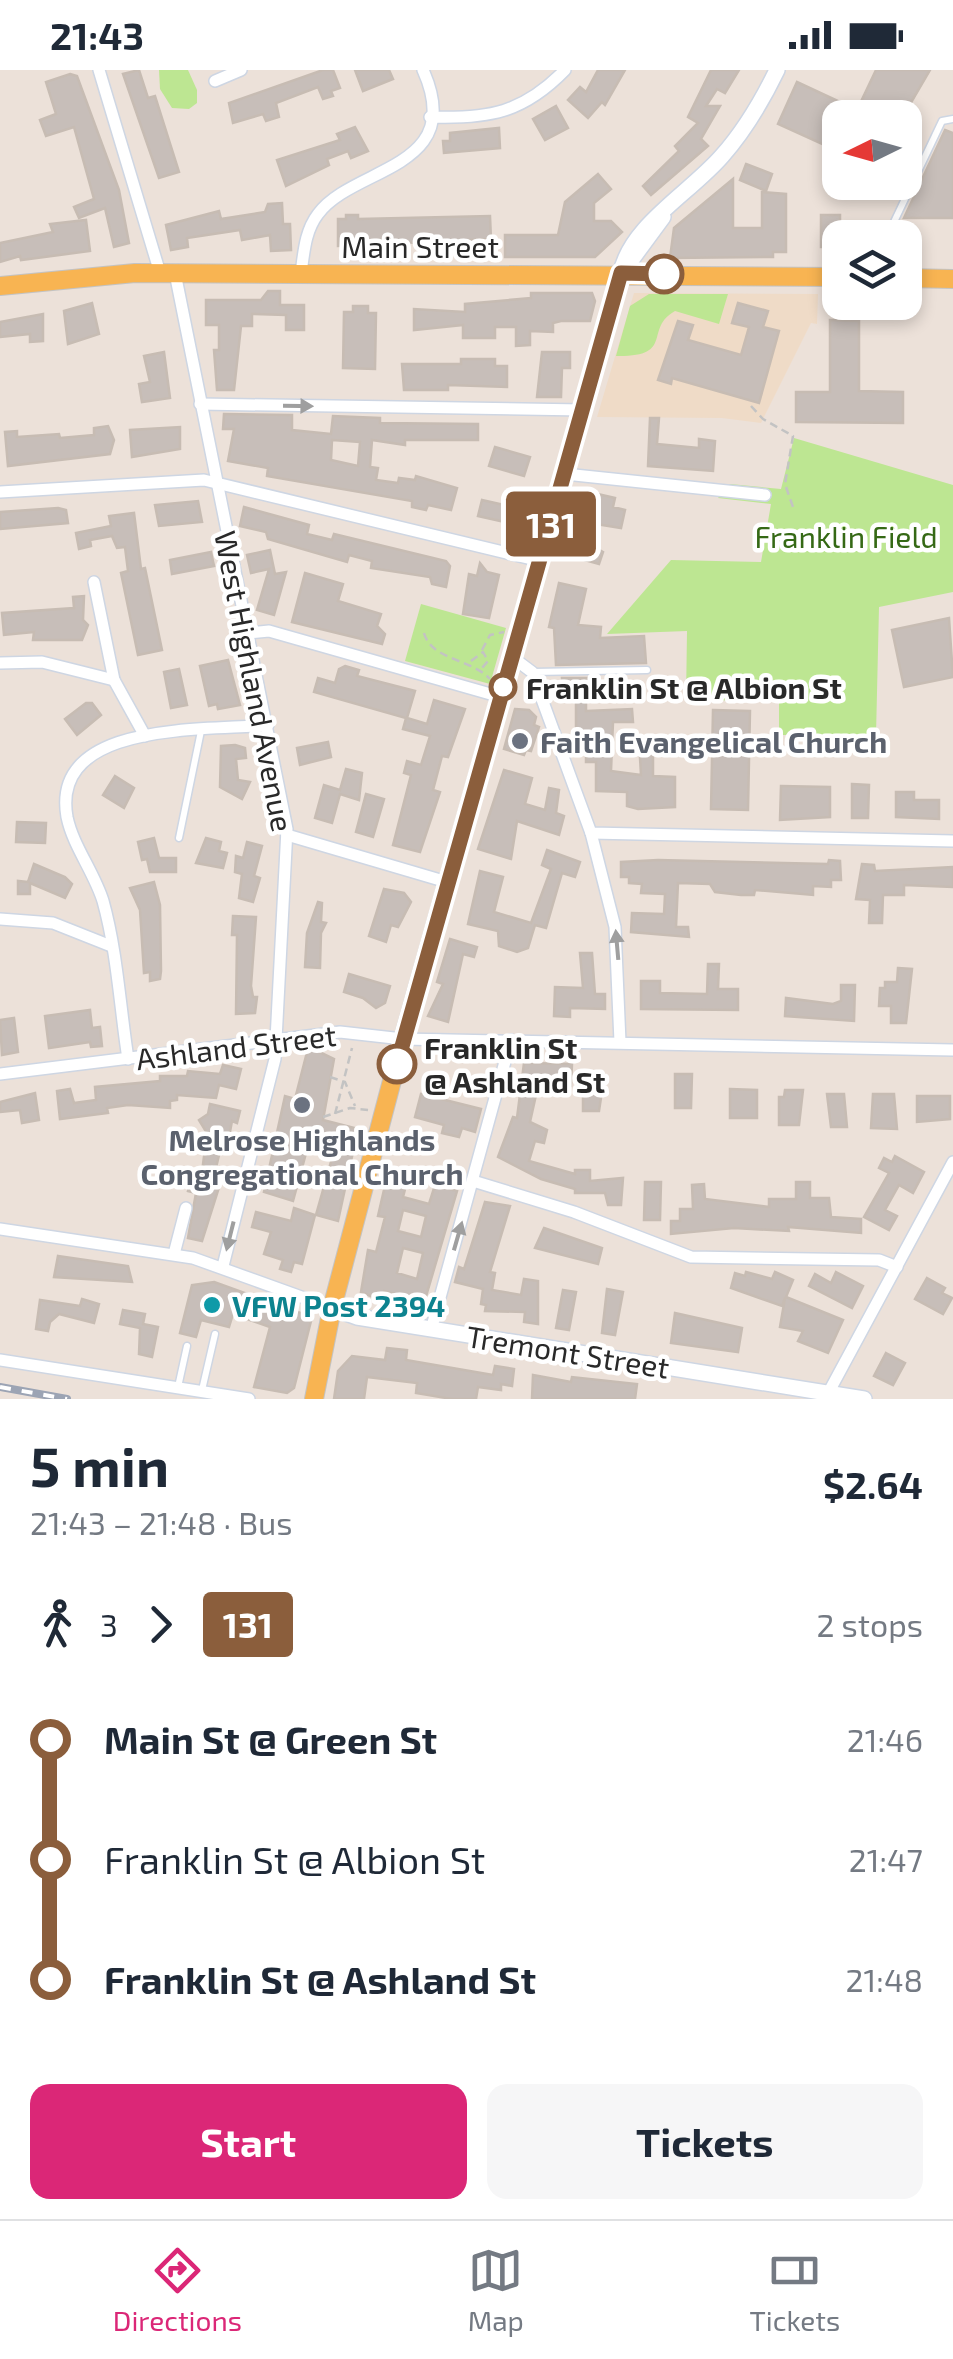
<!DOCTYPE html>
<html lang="en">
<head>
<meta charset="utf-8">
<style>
  :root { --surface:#fff; --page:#f6f6f7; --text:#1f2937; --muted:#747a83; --line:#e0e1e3; --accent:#db2777 }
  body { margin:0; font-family:"Exo 2",sans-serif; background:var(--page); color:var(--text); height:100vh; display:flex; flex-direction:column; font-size:38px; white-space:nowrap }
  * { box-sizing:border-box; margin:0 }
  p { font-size:32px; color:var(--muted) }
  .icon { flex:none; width:55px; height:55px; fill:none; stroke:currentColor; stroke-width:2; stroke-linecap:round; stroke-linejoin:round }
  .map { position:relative; height:1329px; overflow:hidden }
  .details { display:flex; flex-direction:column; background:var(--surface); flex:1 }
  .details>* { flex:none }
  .badge { padding:0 20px; border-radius:8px; font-size:35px; line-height:65px }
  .needle { width:65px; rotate:265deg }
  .controls { position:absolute; left:822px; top:30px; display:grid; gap:20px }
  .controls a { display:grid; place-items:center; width:100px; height:100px; border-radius:20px; background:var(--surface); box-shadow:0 5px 15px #0003; font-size:50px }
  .map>.badge { position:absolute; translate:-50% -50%; box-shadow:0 0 0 5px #fff }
  .legs { display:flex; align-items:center; gap:15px; height:110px; padding:0 30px; font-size:32px }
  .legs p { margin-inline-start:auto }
  .headline { display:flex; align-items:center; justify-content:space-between; height:170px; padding:0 30px }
  h1 { font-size:55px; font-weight:700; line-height:75px }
  .primary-button { display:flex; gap:20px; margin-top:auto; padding:20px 30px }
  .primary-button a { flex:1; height:115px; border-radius:20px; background:var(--accent); color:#fff; font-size:40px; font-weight:700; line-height:115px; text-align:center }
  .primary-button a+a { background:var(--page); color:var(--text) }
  ul { padding:0 30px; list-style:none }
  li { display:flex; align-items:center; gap:35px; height:120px; font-size:38px }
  li i { display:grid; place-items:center; width:15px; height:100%; margin:0 12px; background:currentColor }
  li i::after { content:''; width:25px; height:25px; margin:-12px; border:8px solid; border-radius:50%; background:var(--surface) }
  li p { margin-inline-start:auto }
  li:first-child i { background:linear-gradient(#0000 50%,currentColor 0) }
  li:last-child i { background:linear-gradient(currentColor 50%,#0000 0) }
  .status { display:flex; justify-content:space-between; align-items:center; height:70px; padding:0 50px; background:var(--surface); direction:ltr }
  .status svg { height:28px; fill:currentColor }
  .dock { display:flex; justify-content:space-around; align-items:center; height:140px; border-top:2px solid var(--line); background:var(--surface); font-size:28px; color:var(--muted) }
  .dock a { display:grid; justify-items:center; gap:5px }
  .dock .current { color:var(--accent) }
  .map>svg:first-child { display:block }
</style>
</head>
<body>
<div class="status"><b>21:43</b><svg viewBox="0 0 49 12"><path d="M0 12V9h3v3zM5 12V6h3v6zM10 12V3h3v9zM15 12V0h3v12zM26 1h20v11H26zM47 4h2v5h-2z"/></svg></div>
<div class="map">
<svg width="953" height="1329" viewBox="0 0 953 1329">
  <rect width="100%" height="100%" fill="#ece1d9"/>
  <polygon fill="#efdbc7" points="634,223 818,224 817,254 811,253 761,353 722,348 597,347"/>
  <g fill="#bde692">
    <polygon points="159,0 188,0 197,20 197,33 189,39 172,38 160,19"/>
    <path d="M649,224H728L719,254L675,241C643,259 676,287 616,286L630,236Z"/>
    <polygon points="794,368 953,415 953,522 879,537 876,665 779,665 779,631 686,630 687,561 607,564 671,490 761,492 771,434 718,428 730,414 781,419"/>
    <polygon points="421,534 506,558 490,614 405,591"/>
  </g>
  <g fill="#c7beb9" stroke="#c7bcb3" stroke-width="2.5" fill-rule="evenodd">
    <polygon points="139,0 148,28 155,26 179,102 159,108 123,4"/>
    <polygon points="323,0 333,0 340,18 331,21 333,26 323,29 318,17 276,33 279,47 266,51 263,44 233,53 229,33"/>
    <polygon points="355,0 389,0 393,9 363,21"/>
    <polygon points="598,0 625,0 605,35 602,32 588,48 568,30 580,17 586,22"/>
    <polygon points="711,0 739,0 725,23 717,19 706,36 720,36 701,69 708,76 651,125 643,116 679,81 675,76 698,53 688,47"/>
    <polygon points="876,0 930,0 902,48 840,48 840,82 778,54 797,12 857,40"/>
    <polygon points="70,4 77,6 119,120 129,173 114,177 105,138 79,148 74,137 94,129 74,57 46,66 40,50 56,44 46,12"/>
    <polygon points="556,36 568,58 545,70 533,49"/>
    <polygon points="355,57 368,81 351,88 348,81 327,89 329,95 286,116 277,90 340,70 337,64"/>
    <polygon points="499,58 500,78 444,83 443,71 450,71 450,63"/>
    <polygon points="945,60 953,63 953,148 904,148"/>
    <polygon points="746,94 772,104 766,121 740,110"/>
    <polygon points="598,104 611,119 594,133 594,151 611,151 622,162 595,187 505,187 505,165 558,165 565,132"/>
    <polygon points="733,109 733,158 762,158 762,122 786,124 786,182 773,182 773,187 670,188 674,158"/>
    <polygon points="282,133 283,154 290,154 291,180 271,181 270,165 242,170 240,160 187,168 188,177 171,180 166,155 219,141 221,149 265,142 268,134"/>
    <polygon points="346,145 358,145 358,149 490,146 491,169 338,176 338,149 346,149"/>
    <rect x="821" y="145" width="19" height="32"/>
    <polygon points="86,150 90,181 21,190 20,186 0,192 0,173 53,162 50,154"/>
    <polygon points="268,221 280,221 280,235 304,235 304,260 286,260 286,245 252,244 252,256 241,256 234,320 217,320 214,280 219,280 219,255 206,255 206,230 261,230"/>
    <polygon points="531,223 592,223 595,231 590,251 561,251 553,253 553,262 530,261 530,275 516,276 516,257 495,257 495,268 463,268 463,255 414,260 414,239 465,242 465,234 531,228"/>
    <polygon points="92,233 99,264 68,274 64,241"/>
    <polygon points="738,233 768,241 763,257 779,261 759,333 672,308 671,314 658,310 678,251 693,255 688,270 741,285 749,257 732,253"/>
    <polygon points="353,236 368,236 368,243 376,243 375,299 343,298 344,242 353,242"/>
    <polygon points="43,244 43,271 30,272 30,264 0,267 0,252"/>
    <polygon points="830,250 859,251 859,321 903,322 903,353 796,352 796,322 830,322"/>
    <polygon points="164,282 170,328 142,332 139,314 150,312 144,286"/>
    <polygon points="542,282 570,282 570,298 562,298 561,327 537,327"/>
    <polygon points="461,289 495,289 495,296 507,296 507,317 448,315 448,320 404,320 402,294 461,294"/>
    <path d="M224,344L292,345V360L331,364L333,346L380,348V353L478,354V370H405V375L372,370L370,397L378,398L376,410L398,413L399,408L415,410L416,406L457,418L451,440L428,435L426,440L412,437V431L267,406L268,398L228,391L234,359H223ZM332,370L360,372L358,396L331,390Z"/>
    <polygon points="650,348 659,348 657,374 699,378 699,369 715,371 713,401 648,396"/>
    <polygon points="108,356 114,370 110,384 8,396 5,362 17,361 17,367 59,364 60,368 94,365 94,358"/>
    <polygon points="180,357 180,379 132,387 130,360"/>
    <polygon points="495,377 530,387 524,406 489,396"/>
    <polygon points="589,422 615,428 613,437 625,440 621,458 596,454 591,475 603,482 599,494 574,487"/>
    <polygon points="482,430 517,438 514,454 478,446"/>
    <polygon points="198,431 202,452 159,456 155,435"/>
    <polygon points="244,437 309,455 307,464 332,470 334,464 446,491 450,496 446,517 432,514 430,507 371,498 372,491 349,485 347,492 268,469 266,462 240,456"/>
    <polygon points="58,438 66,440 68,453 0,459 0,442"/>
    <polygon points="134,443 141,499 145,498 162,580 138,585 121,503 128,501 125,477 117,478 112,466 90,470 91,476 79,479 76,463 111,456 109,446"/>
    <polygon points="270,480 275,504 286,502 274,545 257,540 269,499 251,503 247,485"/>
    <polygon points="211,482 214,496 172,504 170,490"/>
    <polygon points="480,493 487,502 499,505 489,548 463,544 469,504 477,506"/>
    <polygon points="305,503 343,514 338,531 381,544 377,556 385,564 382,574 292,552"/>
    <polygon points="559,513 586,519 578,555 601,557 600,568 644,566 646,593 556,595 554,558 549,557"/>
    <polygon points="84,526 83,550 88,555 82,570 33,570 34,562 4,565 2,543 74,538 73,527"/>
    <polygon points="949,548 953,607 904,617 892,560"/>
    <polygon points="228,590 240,635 218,639 217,634 209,636 200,596"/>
    <polygon points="345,596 359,600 357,606 415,621 407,648 427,654 434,630 465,639 448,687 442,686 433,720 440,722 420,782 393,775 411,705 404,703 407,691 421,695 430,666 403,659 406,648 314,622 318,608 335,613 339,599"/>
    <polygon points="179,599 187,635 171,638 164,602"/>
    <polygon points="562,608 594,608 594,620 586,620 586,641 632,639 633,652 613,652 611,701 641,705 639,670 653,671 653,706 675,707 675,737 638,739 627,736 627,722 596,721 596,692 586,692 586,663 576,663 576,630 563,625"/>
    <polygon points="86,633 92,633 101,645 77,665 65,649"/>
    <polygon points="515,639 529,640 536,647 534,655 539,657 531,681 526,680 524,685 504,679"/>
    <polygon points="713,640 750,641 748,740 711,739"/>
    <polygon points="328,672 331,687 300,695 297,678"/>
    <polygon points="235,675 245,678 246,688 236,689 238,710 250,712 242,729 220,717 221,676"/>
    <polygon points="346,699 362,703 359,730 340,724 332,753 315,748 324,715 340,720"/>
    <polygon points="504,700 532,708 525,734 545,740 549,718 559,720 556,743 564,746 559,765 517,751 511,789 478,779"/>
    <polygon points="115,706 134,718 124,738 103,725"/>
    <polygon points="852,714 869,715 868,748 852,748"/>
    <polygon points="781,716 830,717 830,747 780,750"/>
    <polygon points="896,722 914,722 914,730 939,730 939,749 896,747"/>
    <polygon points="366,724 384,729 373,767 356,762"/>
    <polygon points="17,752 46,753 45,773 16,772"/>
    <polygon points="154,768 159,788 176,788 176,802 150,802 147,789 142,790 138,772"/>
    <polygon points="206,768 221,772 219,781 227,783 223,798 196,793"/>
    <polygon points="247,772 262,776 254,806 260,808 253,832 239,828 242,804 235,802 236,786 243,788"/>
    <polygon points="547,780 580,792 575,807 562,803 546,858 535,855 528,878 517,882 499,876 498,861 468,854 480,801 503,807 494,842 531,853 551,799 542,795"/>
    <polygon points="658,790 828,794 829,790 840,791 841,810 831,810 831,817 813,816 813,825 755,820 754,825 741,825 715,822 710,814 678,813 676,857 688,857 689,867 631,862 632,843 664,844 665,824 641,823 642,814 629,813 629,807 621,807 621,792"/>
    <polygon points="34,794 65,807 72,814 65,828 30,813 30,824 18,824 18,811 28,812"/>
    <polygon points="862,794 874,795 875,801 953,797 953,817 904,815 904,825 883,825 882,853 869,853 870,830 856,829"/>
    <polygon points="154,812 160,835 161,901 160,909 150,911 150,902 144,903 140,840 130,818"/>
    <polygon points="384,819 404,823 411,832 398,857 391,855 386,872 369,866"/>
    <polygon points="318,832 322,833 321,852 326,853 321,863 320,898 305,897 307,863"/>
    <polygon points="233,846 256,847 251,916 253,927 257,927 255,943 236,944 237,865 232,865"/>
    <polygon points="450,869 477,877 474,887 463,884 448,952 428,946 443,914 437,912"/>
    <polygon points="580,883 592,883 595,924 605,924 605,939 570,938 570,947 554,946 555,917 583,918"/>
    <polygon points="708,894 719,894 718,919 738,919 738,940 641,939 641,911 660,911 660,923 707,924"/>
    <polygon points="898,898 912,899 906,953 891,953 891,936 879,936 880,918 885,918 885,912 897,912"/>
    <polygon points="349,904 390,916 385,933 376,938 363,928 344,922"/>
    <polygon points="841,915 855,915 854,951 785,946 786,928 833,934 841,931"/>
    <polygon points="90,940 92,958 100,957 102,976 91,977 90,972 49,978 45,946"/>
    <polygon points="14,948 18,982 2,985 0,950"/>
    <polygon points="313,979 334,989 323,1050 358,1059 338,1151 316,1145 334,1081 308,1076 293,1131 264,1122 285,1026 295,1029 307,982"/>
    <polygon points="524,993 572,994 571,1016 538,1016 530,1052 547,1060 544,1073 535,1071 529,1091 575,1104 575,1100 590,1100 590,1111 623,1108 621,1135 608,1135 605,1123 575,1123 575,1119 541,1109 498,1087 513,1047 517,1048"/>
    <polygon points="223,995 241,999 236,1019 219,1015 216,1028 177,1025 177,1030 170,1031 170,1038 128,1035 107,1038 108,1043 60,1049 57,1021 70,1019 74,1033 96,1030 95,1017 160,1011 160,1006 187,1006 188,1001 220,1004"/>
    <polygon points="675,1004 692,1004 691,1038 675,1038"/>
    <polygon points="583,1008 604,1008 599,1041 583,1041"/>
    <polygon points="730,1019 757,1020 757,1048 730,1048"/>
    <polygon points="785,1020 803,1020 799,1055 779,1055 779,1027 784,1027"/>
    <polygon points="35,1023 39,1050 22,1053 20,1040 0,1042 0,1032"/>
    <polygon points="421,1024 481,1039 475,1062 462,1058 459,1067 442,1063 444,1055 415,1047"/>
    <polygon points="827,1024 844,1024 847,1057 831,1057"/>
    <polygon points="873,1024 894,1024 897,1059 871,1058"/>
    <polygon points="917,1026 950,1026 950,1049 917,1052"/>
    <polygon points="210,1034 240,1041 237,1053 232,1051 226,1083 220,1081 214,1106 222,1108 202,1171 188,1168 196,1123 188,1121 191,1108 201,1110 207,1063 199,1050 208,1044"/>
    <polygon points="895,1086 924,1102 913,1123 899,1115 885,1140 897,1146 889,1160 864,1147 889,1103 879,1098 884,1088 892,1092"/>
    <path d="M389,1098L409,1104L403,1127L429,1134L435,1115L457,1121L422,1240L405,1235L407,1227L384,1221L382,1231L361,1222L368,1180L376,1182L385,1147L378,1146ZM403,1140L426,1146L421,1167L398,1161ZM403,1178L423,1183L417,1209L397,1203Z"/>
    <polygon points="645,1112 661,1112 660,1150 644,1150"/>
    <polygon points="796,1112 810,1112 810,1128 829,1128 831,1147 861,1149 861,1163 788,1157 789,1161 734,1158 671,1164 671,1151 680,1151 680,1139 693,1139 692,1115 704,1114 705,1129 769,1137 769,1129 796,1129"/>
    <polygon points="485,1132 510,1136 490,1202 495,1203 492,1220 521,1225 524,1209 538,1211 538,1254 524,1252 525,1242 485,1241 486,1235 481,1234 483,1219 455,1212 459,1197 464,1199"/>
    <polygon points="294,1138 315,1145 302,1194 294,1192 291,1202 280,1199 283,1190 264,1184 271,1162 252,1157 256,1142 291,1151"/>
    <polygon points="544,1158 602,1178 598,1194 535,1178"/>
    <polygon points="58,1186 128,1196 132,1212 54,1207"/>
    <polygon points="746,1202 772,1209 775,1202 793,1210 786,1227 843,1250 828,1283 798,1271 803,1261 780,1257 785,1228 782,1236 731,1218 735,1203 745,1206"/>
    <polygon points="836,1202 863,1216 852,1238 809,1216 815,1204 831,1213"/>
    <polygon points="927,1208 945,1218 942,1223 952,1228 943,1244 915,1229"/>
    <polygon points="214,1212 312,1247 294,1318 287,1323 254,1317 270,1257 233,1244 229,1257 201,1250 196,1267 180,1263 192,1215"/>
    <polygon points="607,1219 623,1222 615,1265 602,1263"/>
    <polygon points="563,1220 576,1222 569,1260 556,1258"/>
    <polygon points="82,1229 99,1234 94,1253 59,1244 50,1252 48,1261 36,1259 40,1230 80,1236"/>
    <polygon points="123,1240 145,1244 143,1254 158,1257 152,1287 139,1284 140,1258 120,1254"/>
    <polygon points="675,1243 742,1258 738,1282 671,1273"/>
    <polygon points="387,1278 407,1280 406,1290 493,1305 495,1296 514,1299 512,1316 501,1314 501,1320 478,1317 476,1329 452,1329 416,1323 417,1313 367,1307 364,1329 334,1329 338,1301 352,1286 385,1290"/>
    <polygon points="886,1283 905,1293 893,1315 874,1306"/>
    <polygon points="533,1305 571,1312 572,1307 637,1314 635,1329 532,1329"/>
  </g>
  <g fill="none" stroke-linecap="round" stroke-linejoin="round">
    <defs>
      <g id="service">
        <polyline points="893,154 942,51 953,49"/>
        <polyline points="533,602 647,600"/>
        <polyline points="179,768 201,661"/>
        <polyline points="178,1317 187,1276"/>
        <polyline points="202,1320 215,1264"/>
      </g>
      <g id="minor">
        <polyline points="99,0 160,203"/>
        <polyline points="215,11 241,0"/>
        <path d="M430,47C489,49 523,43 565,0"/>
        <polyline points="175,203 287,759 275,989 223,1196"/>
        <path d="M301,203C304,182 305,161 318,144C353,96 468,100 423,0"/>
        <polyline points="200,334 583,340"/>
        <polyline points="565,404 765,425"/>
        <polyline points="0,422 204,410 540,491"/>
        <polyline points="94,512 114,610 145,666"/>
        <polyline points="248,563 269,561 501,627"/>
        <polyline points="512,587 532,602 591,763 953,771"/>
        <polyline points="0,593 42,592 114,610"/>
        <polyline points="591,763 615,857 620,972"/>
        <polyline points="287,765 447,812"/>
        <polyline points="0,849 53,853 111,876"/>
        <path d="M128,989C120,937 117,881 103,831C94,802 73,776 67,747C50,650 208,661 268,655"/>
        <polyline points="0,1004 340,962 403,969 953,980"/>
        <polyline points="473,1111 574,1142 691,1187 879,1190 897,1197"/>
        <polyline points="0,1159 193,1188 332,1238"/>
        <polyline points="174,1184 186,1138"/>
        <polyline points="431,1260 511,970"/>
        <polyline points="0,1290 249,1329"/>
        <polyline points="825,1329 953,1092"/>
      </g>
      <g id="tertiary">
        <polyline points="624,200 663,147"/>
        <path d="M621,203C630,156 690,123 722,86C745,60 762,31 777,0"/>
        <polyline points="332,1238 357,1247 864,1329"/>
      </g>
      <g id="primary">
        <polyline points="905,208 953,209"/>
        <polyline points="0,216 135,203 840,207"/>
        <polyline points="314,1329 332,1238 403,969 621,203"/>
      </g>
    </defs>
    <use href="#service" stroke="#ced6e3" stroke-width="9"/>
    <use href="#minor" stroke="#ced6e3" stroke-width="14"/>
    <use href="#tertiary" stroke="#ced6e3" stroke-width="18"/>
    <use href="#primary" stroke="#c3c3c3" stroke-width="20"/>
    <g stroke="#c3c3c3" stroke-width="2.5" stroke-dasharray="8 5" stroke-linecap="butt">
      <polyline points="751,336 763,349 793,366 785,414 793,437"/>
      <path d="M424,563C431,590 472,589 490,609"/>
      <polyline points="482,580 490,565 504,562"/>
      <polyline points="471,591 483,582 488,591 482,598"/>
      <polyline points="330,1007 345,1012 355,1036"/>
      <polyline points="335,1044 352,978"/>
      <polyline points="323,1047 350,1038 368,1040"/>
    </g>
    <use href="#service" stroke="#fff" stroke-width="6"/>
    <use href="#minor" stroke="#fff" stroke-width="11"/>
    <use href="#tertiary" stroke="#fff" stroke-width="15"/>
    <use href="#primary" stroke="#f8b452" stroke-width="18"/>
    <defs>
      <polyline id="rail" points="0,1317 67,1329"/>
    </defs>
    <use href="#rail" stroke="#9ca4b4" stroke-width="8"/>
    <use href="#rail" stroke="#fff" stroke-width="4" stroke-dasharray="11" stroke-linecap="butt"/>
  </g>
  <defs><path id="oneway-solid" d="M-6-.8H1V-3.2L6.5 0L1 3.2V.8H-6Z" transform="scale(2.5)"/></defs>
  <g fill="#9f9f9f">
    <use href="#oneway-solid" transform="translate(298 336) rotate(1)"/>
    <use href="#oneway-solid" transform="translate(617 875) rotate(-95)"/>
    <use href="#oneway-solid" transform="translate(230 1166) rotate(104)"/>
    <use href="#oneway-solid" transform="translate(458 1166) rotate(-74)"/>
  </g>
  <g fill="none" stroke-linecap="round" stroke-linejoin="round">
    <defs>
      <polyline id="line-1" points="397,994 621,203 664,204"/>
    </defs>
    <use href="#line-1" stroke="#fff" stroke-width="22"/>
    <use href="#line-1" stroke="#8b5e3c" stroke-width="15"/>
  </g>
  <g fill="#fff" stroke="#8b5e3c" stroke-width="5">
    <circle cx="664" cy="204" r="18"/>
    <circle cx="503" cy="617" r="12"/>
    <circle cx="397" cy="994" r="18"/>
  </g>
  <g fill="#6b7280" stroke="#fff" stroke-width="4">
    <circle cx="520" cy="671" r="10"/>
    <circle cx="302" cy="1035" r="10"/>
  </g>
  <circle fill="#0f9aa8" stroke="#fff" stroke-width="4" cx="212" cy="1235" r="10"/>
  <g text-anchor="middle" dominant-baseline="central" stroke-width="9" stroke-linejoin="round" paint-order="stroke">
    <g font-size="30" fill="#292929" stroke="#fff">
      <text x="420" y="176">Main Street</text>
      <text transform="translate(255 611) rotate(79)">West Highland Avenue</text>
      <text transform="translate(236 976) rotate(-7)">Ashland Street</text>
      <text transform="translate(568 1281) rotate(9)">Tremont Street</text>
    </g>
    <g font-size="30" fill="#356915" stroke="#fff">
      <text x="846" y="466">Franklin Field</text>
    </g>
    <g font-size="30" font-weight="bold" fill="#292929" stroke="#fff" text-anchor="start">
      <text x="526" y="617">Franklin St @ Albion St</text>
      <text x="424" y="977">Franklin St<tspan x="424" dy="34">@ Ashland St</tspan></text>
    </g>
    <g font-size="30" font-weight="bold" fill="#5b616d" stroke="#fff" text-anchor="start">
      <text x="540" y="671">Faith Evangelical Church</text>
      <text x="302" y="1069" text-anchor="middle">Melrose Highlands<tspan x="302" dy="34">Congregational Church</tspan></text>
    </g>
    <g font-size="30" font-weight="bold" fill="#0d838f" stroke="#fff" text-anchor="start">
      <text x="232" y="1235">VFW Post 2394</text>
    </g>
  </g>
</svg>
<div class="controls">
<a><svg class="needle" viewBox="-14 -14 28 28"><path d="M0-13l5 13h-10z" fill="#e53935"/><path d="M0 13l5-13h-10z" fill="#747a83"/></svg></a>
<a><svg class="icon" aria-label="layers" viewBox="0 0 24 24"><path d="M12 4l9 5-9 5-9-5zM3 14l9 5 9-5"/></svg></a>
</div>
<b class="badge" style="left:551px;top:454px;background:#8b5e3c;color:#fff">131</b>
</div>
<section class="details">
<div class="headline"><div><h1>5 min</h1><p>21:43 – 21:48 · Bus</p></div><b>$2.64</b></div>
<div class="legs"><svg class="icon" aria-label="walk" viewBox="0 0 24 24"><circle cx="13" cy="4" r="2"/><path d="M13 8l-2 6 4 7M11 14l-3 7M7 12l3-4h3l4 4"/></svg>3<svg class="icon" aria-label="forward" viewBox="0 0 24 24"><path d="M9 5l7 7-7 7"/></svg><b class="badge" style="background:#8b5e3c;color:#fff">131</b><p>2 stops</p></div>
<ul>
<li><i style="color:#8b5e3c"></i><b>Main St @ Green St</b><p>21:46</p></li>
<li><i style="color:#8b5e3c"></i><span>Franklin St @ Albion St</span><p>21:47</p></li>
<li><i style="color:#8b5e3c"></i><b>Franklin St @ Ashland St</b><p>21:48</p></li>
</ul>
<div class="primary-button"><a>Start</a><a>Tickets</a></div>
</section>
<nav class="dock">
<a class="current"><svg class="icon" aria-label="directions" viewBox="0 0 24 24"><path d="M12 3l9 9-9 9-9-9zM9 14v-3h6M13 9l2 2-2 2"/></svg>Directions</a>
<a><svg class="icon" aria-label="map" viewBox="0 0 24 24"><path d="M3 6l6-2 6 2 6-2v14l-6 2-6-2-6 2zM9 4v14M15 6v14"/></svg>Map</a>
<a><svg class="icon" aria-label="tickets" viewBox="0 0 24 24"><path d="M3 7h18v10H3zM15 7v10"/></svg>Tickets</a>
</nav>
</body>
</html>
